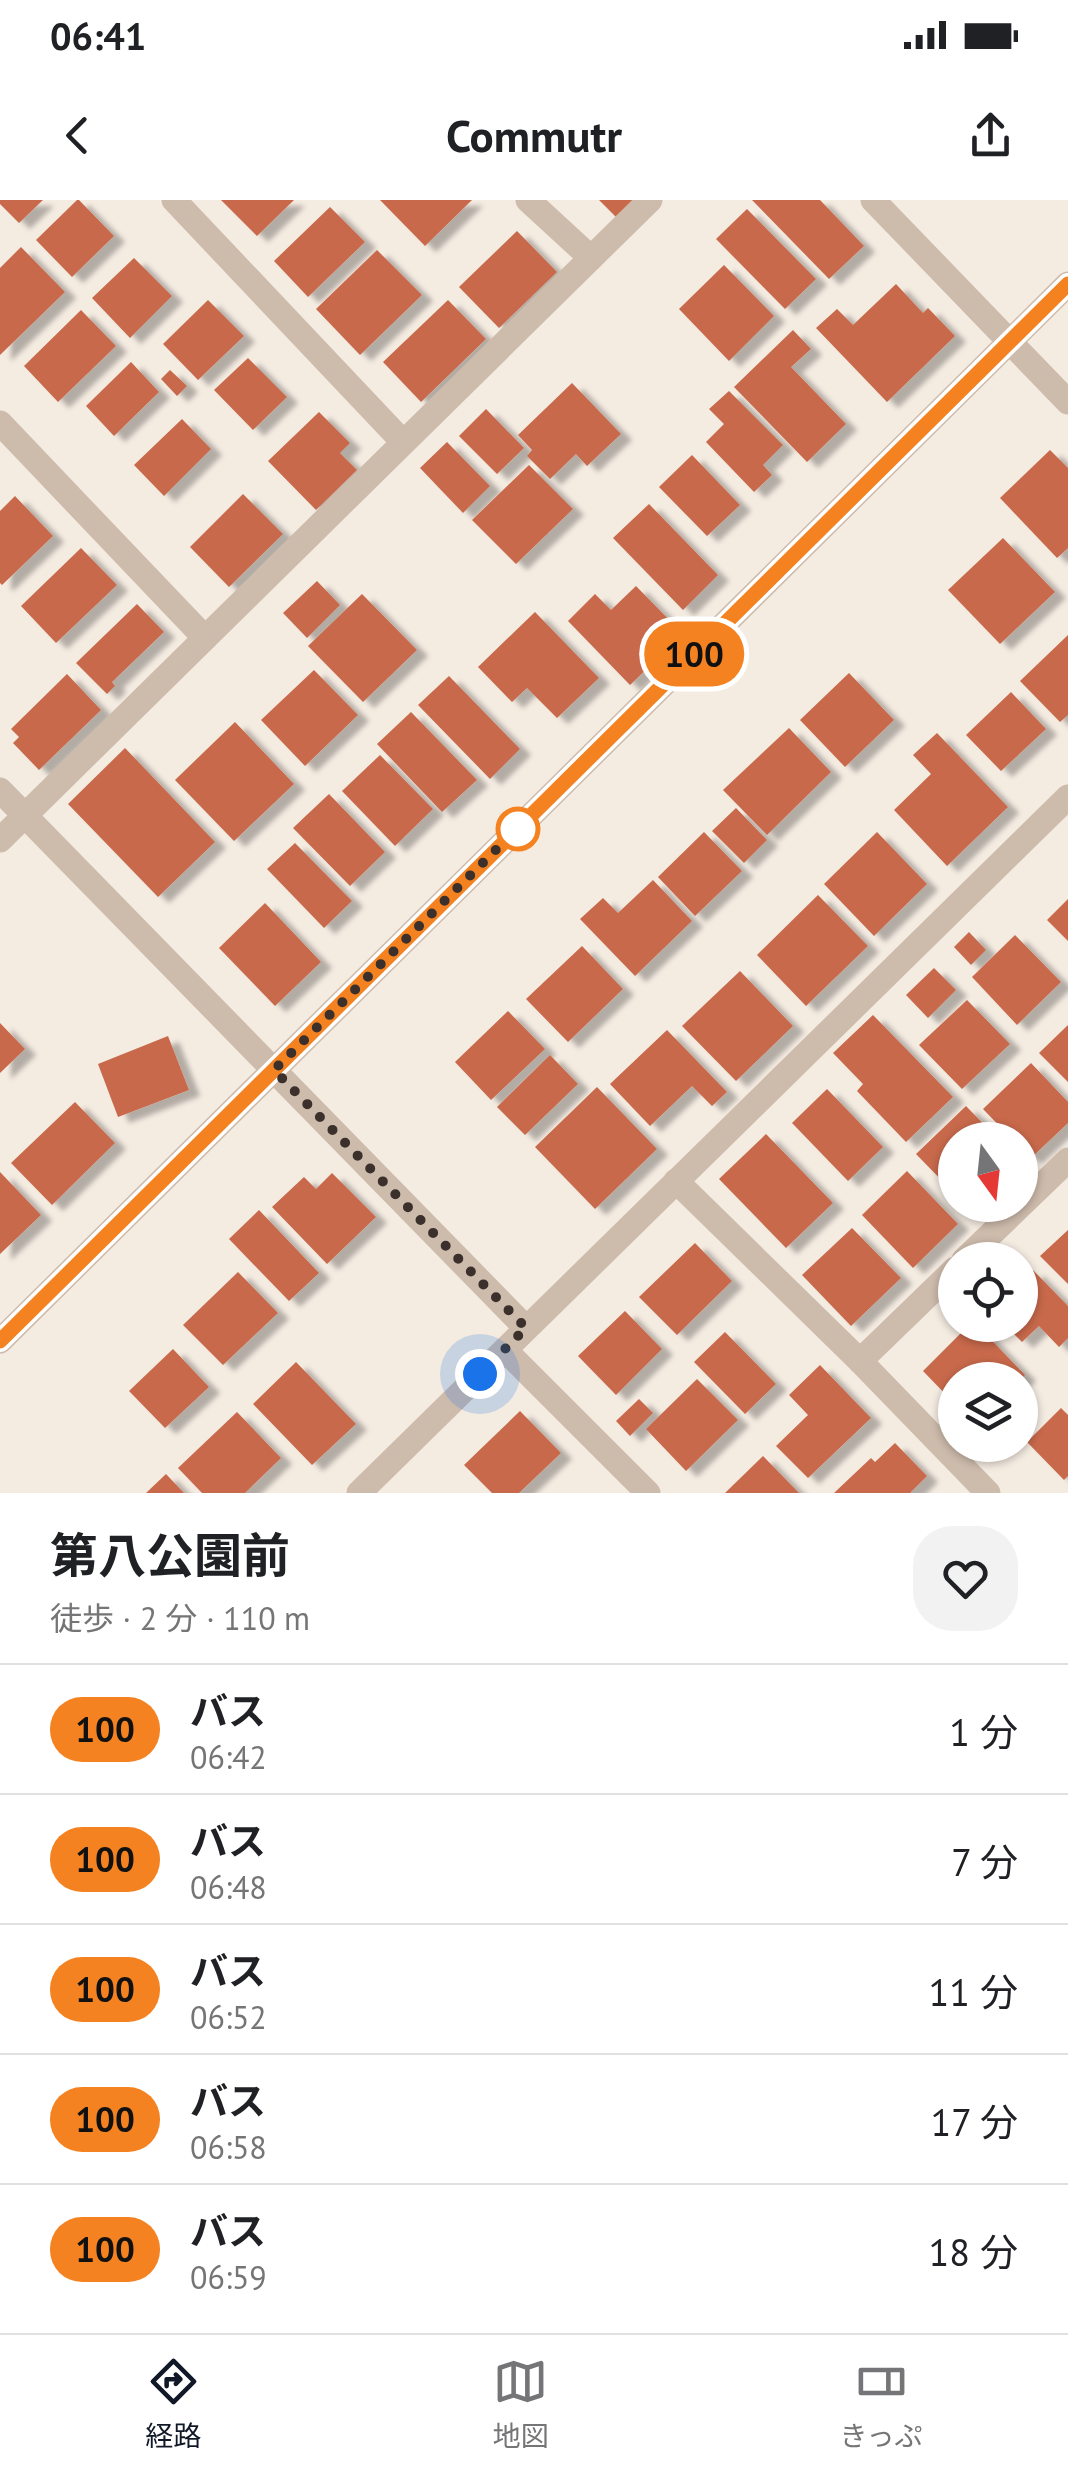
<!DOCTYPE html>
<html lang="ja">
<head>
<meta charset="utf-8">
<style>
  :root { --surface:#fff; --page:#f2f2f2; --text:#202124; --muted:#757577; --line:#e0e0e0; --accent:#111827 }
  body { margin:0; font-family:"PT Sans","Noto Sans JP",sans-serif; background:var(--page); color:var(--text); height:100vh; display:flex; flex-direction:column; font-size:38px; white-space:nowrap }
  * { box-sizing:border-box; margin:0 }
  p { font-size:32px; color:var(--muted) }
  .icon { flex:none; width:55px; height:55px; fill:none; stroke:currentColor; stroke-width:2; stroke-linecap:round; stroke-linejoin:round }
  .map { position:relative; height:1293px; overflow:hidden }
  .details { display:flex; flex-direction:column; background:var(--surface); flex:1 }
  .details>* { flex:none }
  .badge { padding:0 20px; border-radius:32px; font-size:35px; line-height:65px }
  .needle { width:65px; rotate:165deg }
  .buttons { position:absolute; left:938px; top:922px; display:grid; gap:20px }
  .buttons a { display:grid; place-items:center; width:100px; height:100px; border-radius:50%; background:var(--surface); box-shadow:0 2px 8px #0004; font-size:50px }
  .you { position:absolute; width:50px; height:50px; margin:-25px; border:8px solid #fff; border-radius:50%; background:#1a73e8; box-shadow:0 0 0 15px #1a73e833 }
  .map>.badge { position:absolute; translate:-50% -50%; box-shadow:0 0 0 5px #fff }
  .round { display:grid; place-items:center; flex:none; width:105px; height:105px; border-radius:40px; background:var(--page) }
  .head { display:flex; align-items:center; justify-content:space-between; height:170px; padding:0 50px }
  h1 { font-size:48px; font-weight:700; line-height:75px }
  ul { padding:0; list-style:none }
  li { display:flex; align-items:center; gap:30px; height:130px; padding:0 50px; border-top:2px solid var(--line) }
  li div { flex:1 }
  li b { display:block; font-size:38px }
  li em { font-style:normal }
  li .badge { min-width:110px; font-weight:700; text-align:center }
  .status { display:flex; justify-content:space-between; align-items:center; height:70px; padding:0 50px; background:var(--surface); direction:ltr }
  .status svg { height:28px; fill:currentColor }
  header { display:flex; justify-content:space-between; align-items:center; height:130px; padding:0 50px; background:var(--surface); font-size:45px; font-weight:700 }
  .tabs { display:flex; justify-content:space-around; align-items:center; height:140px; border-top:2px solid var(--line); background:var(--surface); font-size:28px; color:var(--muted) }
  .tabs a { display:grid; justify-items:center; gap:5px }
  .tabs .active { color:var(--accent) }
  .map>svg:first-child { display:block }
</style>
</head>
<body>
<div class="status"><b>06:41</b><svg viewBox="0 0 49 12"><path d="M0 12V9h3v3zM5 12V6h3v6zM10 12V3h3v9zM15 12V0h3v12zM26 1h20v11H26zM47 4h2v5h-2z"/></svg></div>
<header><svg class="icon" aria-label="back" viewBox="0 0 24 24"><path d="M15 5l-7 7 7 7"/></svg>Commutr<svg class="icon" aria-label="share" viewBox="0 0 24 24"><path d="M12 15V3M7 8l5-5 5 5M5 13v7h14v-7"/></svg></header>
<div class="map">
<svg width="1068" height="1293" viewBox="0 0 1068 1293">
  <defs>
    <filter id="shadow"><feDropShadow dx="11" dy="6" stdDeviation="2.5" flood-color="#0004"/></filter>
  </defs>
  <rect width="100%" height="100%" fill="#f4ebe1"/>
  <g fill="#c8694b" filter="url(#shadow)">
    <polygon points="0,0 43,0 19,23 0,4"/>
    <polygon points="77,0 79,0 114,36 72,77 36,40"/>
    <polygon points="221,0 294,0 257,36"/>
    <polygon points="380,0 472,0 425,46"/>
    <polygon points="599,0 638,0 618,19"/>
    <polygon points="752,0 820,0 864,46 829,79"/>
    <polygon points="330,7 365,42 308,97 274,61"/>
    <polygon points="747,9 816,79 785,109 716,39"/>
    <polygon points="517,31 557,72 499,128 459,87"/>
    <polygon points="21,47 65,92 0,155 0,68"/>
    <polygon points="377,50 422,95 360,155 316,109"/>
    <polygon points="134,58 172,96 130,138 92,98"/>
    <polygon points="724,65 774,116 729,161 679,109"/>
    <polygon points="896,84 923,113 928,108 955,136 887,202 816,128 837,109 853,125"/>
    <polygon points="208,100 244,136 198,180 163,144"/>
    <polygon points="448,100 486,139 421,202 383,162"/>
    <polygon points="81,110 116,146 58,202 24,166"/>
    <polygon points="793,130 811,149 791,167 846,224 807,262 734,187"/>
    <polygon points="248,158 287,197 253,230 214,190"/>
    <polygon points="131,162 159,192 114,236 86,206"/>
    <polygon points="170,170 187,186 177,196 161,179"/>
    <polygon points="572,183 621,234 587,266 576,254 550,279 527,256 532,250 518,235"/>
    <polygon points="729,191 783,245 763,265 772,275 754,292 706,242 724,224 709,209"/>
    <polygon points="486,209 524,248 497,274 459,236"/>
    <polygon points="319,212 350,243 340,253 357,270 316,310 268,261"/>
    <polygon points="182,219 211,249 164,296 134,265"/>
    <polygon points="447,242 490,286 463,313 420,268"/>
    <polygon points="1050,250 1068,268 1068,348 1057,358 1000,298"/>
    <polygon points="692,255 740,305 707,336 659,287"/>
    <polygon points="529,265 573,309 516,364 472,320"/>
    <polygon points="243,294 283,334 229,387 190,347"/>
    <polygon points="15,296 53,336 2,385 0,383 0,311"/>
    <polygon points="649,304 718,375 683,410 613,338"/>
    <polygon points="1003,338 1055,392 1000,444 948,390"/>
    <polygon points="81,348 117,385 56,443 21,406"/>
    <polygon points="317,381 340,405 307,438 283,413"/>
    <polygon points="636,386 683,434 630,485 568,421 595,394 611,410"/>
    <polygon points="362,394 417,450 363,502 308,446"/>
    <polygon points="137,404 164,432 112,482 115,486 107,494 76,463"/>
    <polygon points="535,412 599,478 557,518 527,488 512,502 478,467"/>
    <polygon points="1068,435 1068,515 1060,522 1020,481"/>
    <polygon points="314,470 358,515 305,566 261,520"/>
    <polygon points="849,473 894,520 845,567 800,520"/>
    <polygon points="67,474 101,510 39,570 13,543 19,537 11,529"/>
    <polygon points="449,476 520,549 490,579 418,505"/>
    <polygon points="1011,492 1046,529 1001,571 966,535"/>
    <polygon points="411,512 477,580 442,612 377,544"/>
    <polygon points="235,522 294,584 234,641 175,580"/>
    <polygon points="789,528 831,572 767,635 723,590"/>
    <polygon points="937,533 1008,607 947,666 894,610 931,574 913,555"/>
    <polygon points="125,548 215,642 158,697 68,604"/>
    <polygon points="380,555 433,609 395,646 342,591"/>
    <polygon points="329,594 385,652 350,686 293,628"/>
    <polygon points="736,608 767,640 744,663 712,631"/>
    <polygon points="704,632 742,671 695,716 658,677"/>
    <polygon points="877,632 927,684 874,736 824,684"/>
    <polygon points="295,643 352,701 324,728 267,669"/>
    <polygon points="653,680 692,721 635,776 580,719 603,698 618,713"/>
    <polygon points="818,695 868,746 806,806 757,755"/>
    <polygon points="1068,699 1068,741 1047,720"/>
    <polygon points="265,703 321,762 275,806 219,748"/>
    <polygon points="969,732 986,750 971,765 954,747"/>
    <polygon points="1015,735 1061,782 1017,825 972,777"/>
    <polygon points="582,746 623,789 568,842 526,799"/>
    <polygon points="934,768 956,790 928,818 906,795"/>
    <polygon points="740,771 793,826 736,881 682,826"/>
    <polygon points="967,800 1010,844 962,889 919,845"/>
    <polygon points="508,811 545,849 491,900 455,862"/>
    <polygon points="873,815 953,897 906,942 857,891 863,884 833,853"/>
    <polygon points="0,823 25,849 0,873"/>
    <polygon points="1068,825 1068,882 1039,853"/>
    <polygon points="667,830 727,892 712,906 692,886 650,926 610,884"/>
    <polygon points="168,836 189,890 118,917 98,864"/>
    <polygon points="550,855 578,884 525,935 497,907"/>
    <polygon points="1031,863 1068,902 1068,923 1031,958 1020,947 1020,940 1013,940 983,909"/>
    <polygon points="597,887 657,949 595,1009 535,947"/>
    <polygon points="827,889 883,947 848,981 792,923"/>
    <polygon points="75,902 115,943 52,1005 11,963"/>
    <polygon points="966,906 999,940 955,940 955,994 916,954"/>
    <polygon points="766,934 833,1003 786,1048 719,979"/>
    <polygon points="907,971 958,1024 913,1068 862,1015"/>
    <polygon points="0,972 41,1015 0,1054"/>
    <polygon points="332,973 376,1017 327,1064 272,1007 304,977 316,989"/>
    <polygon points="259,1010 319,1073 289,1101 229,1039"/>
    <polygon points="852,1028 901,1078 851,1126 802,1075"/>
    <polygon points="1068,1030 1068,1084 1040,1056"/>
    <polygon points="695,1043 732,1081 677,1135 639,1097"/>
    <polygon points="1033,1070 1068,1106 1068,1138 1059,1147 1039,1126 1022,1142 1005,1125 1020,1125 1020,1083"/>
    <polygon points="238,1072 278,1113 223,1165 183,1125"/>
    <polygon points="625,1111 662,1149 616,1195 578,1156"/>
    <polygon points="969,1125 977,1125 1025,1175 1020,1180 955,1180 955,1204 923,1171"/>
    <polygon points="725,1132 776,1184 745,1214 694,1162"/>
    <polygon points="173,1149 209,1187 165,1228 129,1191"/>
    <polygon points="296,1162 356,1224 312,1265 253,1204"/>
    <polygon points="820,1165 871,1218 808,1278 776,1246 808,1215 789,1195"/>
    <polygon points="697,1179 738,1220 686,1271 646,1229"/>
    <polygon points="639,1199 653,1213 630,1236 616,1221"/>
    <polygon points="1061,1208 1068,1215 1068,1276 1064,1280 1027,1242"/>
    <polygon points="520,1211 561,1253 519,1293 492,1293 464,1265"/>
    <polygon points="237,1212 281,1258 245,1293 202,1293 178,1268"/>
    <polygon points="895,1243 927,1276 910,1293 834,1293 871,1258 875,1262"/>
    <polygon points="763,1256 799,1293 725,1293"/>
    <polygon points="166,1274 184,1293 146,1293"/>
  </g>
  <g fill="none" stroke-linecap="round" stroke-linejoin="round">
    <g stroke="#cdbbac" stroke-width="25">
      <polyline points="174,0 403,242"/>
      <polyline points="528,0 591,58"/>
      <polyline points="873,0 1068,202"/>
      <polyline points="0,223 205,438"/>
      <polyline points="0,590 526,1128"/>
      <polyline points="0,640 650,0"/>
      <polyline points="676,981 860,1161 988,1293"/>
      <polyline points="964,1060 1068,960"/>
      <polyline points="0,1141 1068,84"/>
      <polyline points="505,1150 648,1293"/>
      <polyline points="860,1161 955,1069"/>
      <polyline points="359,1293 1068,597"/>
    </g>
  </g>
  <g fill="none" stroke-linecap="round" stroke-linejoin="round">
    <defs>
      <polyline id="line" points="0,1141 1068,84"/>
    </defs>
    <use href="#line" stroke="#fff" stroke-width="22"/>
    <use href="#line" stroke="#f58220" stroke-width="15"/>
    <polyline stroke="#3b302b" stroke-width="10" stroke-dasharray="0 18" points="480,1174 526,1128 274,870 528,618 518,629"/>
  </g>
  <circle fill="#fff" stroke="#f58220" stroke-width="5" cx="518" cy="629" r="20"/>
</svg>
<div class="buttons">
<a><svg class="needle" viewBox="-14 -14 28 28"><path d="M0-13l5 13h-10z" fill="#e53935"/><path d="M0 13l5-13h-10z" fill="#757577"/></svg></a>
<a><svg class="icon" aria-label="locate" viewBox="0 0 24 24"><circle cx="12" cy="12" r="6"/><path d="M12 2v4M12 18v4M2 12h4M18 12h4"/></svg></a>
<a><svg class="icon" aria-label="layers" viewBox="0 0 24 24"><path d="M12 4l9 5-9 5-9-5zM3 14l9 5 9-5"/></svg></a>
</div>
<div class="you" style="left:480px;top:1174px"></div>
<b class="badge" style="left:694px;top:454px;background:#f58220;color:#111">100</b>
</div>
<section class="details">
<div class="head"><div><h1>第八公園前</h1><p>徒歩 · 2 分 · 110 m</p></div><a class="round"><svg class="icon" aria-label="heart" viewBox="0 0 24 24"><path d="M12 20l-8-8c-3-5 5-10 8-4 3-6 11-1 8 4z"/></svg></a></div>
<ul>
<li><span class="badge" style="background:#f58220;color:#111">100</span><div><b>バス</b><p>06:42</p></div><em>1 分</em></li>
<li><span class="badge" style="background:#f58220;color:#111">100</span><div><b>バス</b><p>06:48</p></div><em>7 分</em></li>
<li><span class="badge" style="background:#f58220;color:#111">100</span><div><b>バス</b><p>06:52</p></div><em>11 分</em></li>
<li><span class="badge" style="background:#f58220;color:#111">100</span><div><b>バス</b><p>06:58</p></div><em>17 分</em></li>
<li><span class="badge" style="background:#f58220;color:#111">100</span><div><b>バス</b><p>06:59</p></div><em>18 分</em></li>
</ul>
</section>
<nav class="tabs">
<a class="active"><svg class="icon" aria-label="directions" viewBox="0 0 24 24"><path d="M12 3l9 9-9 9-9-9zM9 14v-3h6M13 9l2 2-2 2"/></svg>経路</a>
<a><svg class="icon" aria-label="map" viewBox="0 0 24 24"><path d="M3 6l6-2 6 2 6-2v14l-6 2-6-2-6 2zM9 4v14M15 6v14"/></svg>地図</a>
<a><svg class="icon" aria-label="tickets" viewBox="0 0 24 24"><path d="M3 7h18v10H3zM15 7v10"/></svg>きっぷ</a>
</nav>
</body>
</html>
